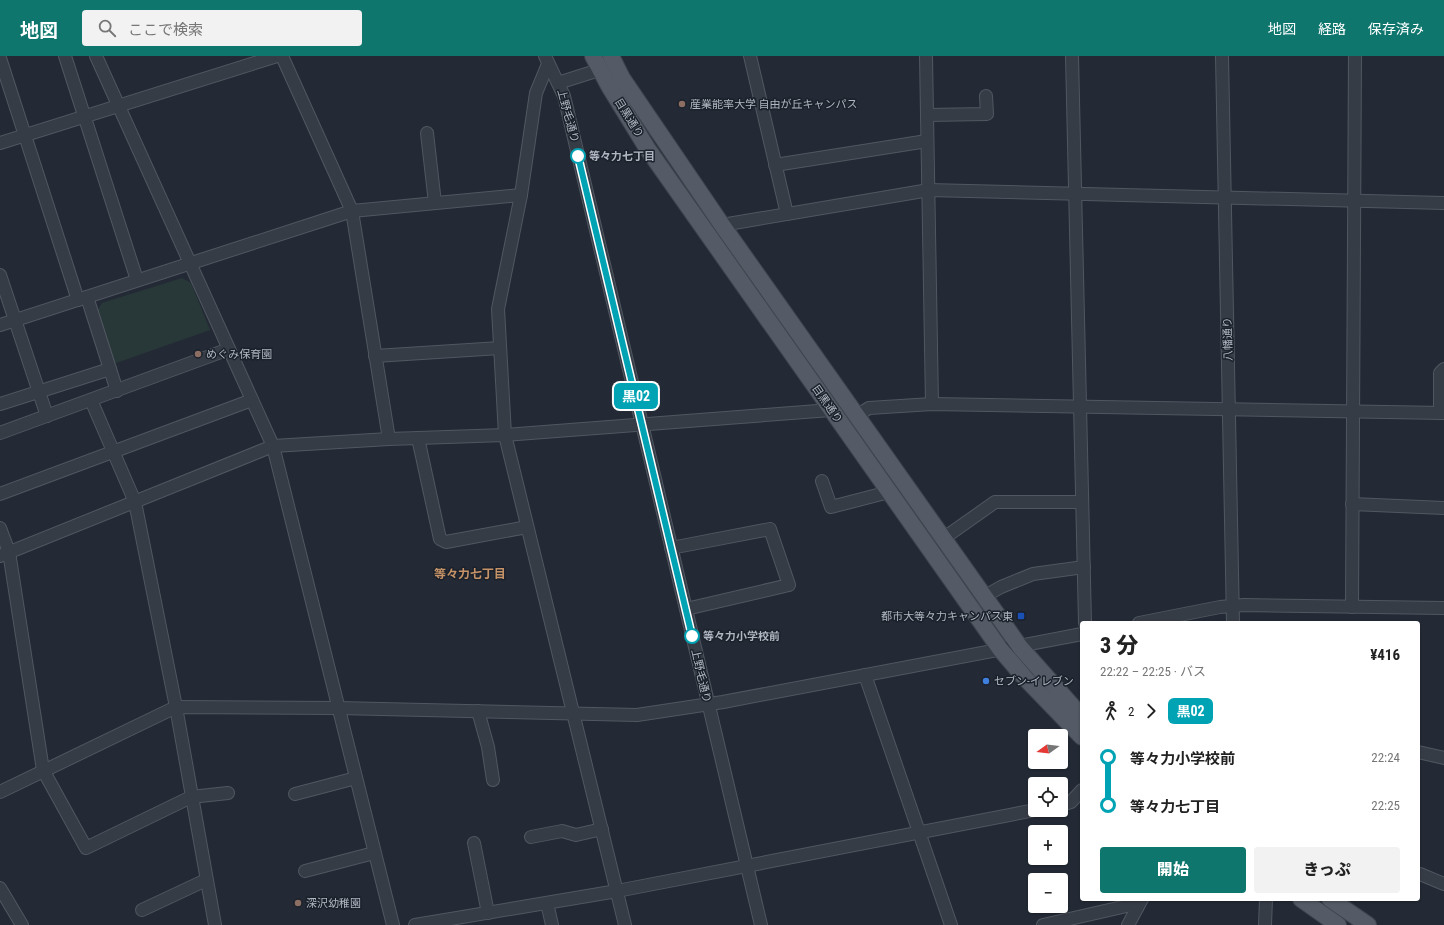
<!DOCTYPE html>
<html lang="ja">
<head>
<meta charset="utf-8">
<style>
  :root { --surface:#fff; --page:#f2f2f2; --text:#222; --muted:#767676; --accent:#0f766e }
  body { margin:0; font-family:"Roboto Condensed","Noto Sans JP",sans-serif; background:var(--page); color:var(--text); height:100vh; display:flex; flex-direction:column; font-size:15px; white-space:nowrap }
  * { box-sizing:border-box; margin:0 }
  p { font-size:13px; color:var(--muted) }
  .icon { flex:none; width:22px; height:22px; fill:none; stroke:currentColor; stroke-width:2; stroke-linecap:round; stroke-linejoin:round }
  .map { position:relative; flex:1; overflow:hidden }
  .details { position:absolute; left:1080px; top:565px; width:340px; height:280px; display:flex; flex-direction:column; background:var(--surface); border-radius:4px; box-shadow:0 1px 3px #0004 }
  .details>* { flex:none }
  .badge { padding:0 8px; border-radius:6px; font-size:14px; line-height:26px }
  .needle { width:26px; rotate:255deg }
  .controls { position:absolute; left:1028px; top:673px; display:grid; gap:8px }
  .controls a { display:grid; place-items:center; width:40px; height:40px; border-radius:4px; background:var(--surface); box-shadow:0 1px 3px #0004; font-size:20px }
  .map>.badge { position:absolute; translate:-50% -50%; box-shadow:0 0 0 2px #fff }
  .legs { display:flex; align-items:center; gap:6px; height:44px; padding:0 20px; font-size:13px }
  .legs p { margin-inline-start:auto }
  .headline { display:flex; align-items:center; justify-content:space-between; height:68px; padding:0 20px }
  h1 { font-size:22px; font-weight:800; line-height:30px }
  .cta { display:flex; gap:8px; margin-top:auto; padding:8px 20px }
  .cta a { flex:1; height:46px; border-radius:4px; background:var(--accent); color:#fff; font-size:16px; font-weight:800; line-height:46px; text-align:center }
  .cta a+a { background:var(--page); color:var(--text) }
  ul { padding:0 20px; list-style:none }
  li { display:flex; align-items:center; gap:14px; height:48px; font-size:15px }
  li i { display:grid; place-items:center; width:6px; height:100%; margin:0 5px; background:currentColor }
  li i::after { content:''; width:10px; height:10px; margin:-5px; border:3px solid; border-radius:50%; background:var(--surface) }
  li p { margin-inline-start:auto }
  li:first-child i { background:linear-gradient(#0000 50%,currentColor 0) }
  li:last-child i { background:linear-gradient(currentColor 50%,#0000 0) }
  header { display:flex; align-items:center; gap:24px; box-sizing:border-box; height:56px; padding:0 20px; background:var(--accent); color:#fff }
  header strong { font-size:19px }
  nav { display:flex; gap:22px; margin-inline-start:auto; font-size:14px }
  .search { width:280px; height:36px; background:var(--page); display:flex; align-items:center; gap:10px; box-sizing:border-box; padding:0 14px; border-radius:4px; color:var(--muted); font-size:15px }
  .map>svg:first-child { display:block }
</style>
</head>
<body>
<header>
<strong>地図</strong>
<div class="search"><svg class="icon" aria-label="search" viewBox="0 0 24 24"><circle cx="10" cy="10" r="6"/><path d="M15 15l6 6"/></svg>ここで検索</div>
<nav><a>地図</a><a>経路</a><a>保存済み</a></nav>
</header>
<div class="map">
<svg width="1444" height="869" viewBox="0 0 1444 869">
  <rect width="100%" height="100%" fill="#232a35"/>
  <polygon fill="#283838" points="182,222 191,227 210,274 113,308 97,255 102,247"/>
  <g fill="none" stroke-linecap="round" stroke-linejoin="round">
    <defs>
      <g id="minor">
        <polyline points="65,0 137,224"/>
        <polyline points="96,0 273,390 393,869"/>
        <polyline points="282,0 352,155 389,383"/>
        <polyline points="545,0 564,40 761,869"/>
        <polyline points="750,0 787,158"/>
        <polyline points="926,0 932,348"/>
        <polyline points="1072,0 1085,567"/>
        <polyline points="1222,0 1233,567"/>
        <polyline points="0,2 78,244"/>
        <polyline points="548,8 536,37 521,139 498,253 505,379 625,869"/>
        <polyline points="558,27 599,14"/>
        <polyline points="927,59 987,58 986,40"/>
        <polyline points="427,77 435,147"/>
        <polyline points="0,87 277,0"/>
        <polyline points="775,109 927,85"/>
        <polyline points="722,169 929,134 1444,147"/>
        <polyline points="0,219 47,360"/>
        <polyline points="87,241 117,335"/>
        <polyline points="0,269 352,155 521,139"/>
        <polyline points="375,300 500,292"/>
        <polyline points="91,344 135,446 176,651 215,869"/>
        <polyline points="0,348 110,313"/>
        <polyline points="1440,357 1440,317 1444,313"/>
        <polyline points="856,360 869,352 932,348 1444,357"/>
        <polyline points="0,377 229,293"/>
        <polyline points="418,382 440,483 446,486 527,471"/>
        <polyline points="822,425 831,451 889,436"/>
        <polyline points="0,438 252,344"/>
        <polyline points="1352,448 1444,452"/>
        <polyline points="0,472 9,496 43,714 86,792 191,741 228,737"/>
        <polyline points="944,482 995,446 1082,446"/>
        <polyline points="671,492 770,473 789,529 686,553"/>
        <polyline points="0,500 273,390 389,383 505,379 831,354"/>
        <polyline points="985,540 1001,531 1033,518 1084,511"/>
        <polyline points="1352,551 1355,0"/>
        <polyline points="1139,567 1220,551 1244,549 1444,552"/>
        <polyline points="865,619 951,869"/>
        <polyline points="478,655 488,691 493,724"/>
        <polyline points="1418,696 1444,702"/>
        <polyline points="0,736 176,651 338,652 637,659 723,646 1082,578"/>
        <polyline points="295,738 356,722"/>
        <polyline points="1061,749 1071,746 1082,734"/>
        <polyline points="531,781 562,775 576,779 602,773"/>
        <polyline points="474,787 488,857"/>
        <polyline points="305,815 374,797"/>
        <polyline points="1420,818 1444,828"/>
        <polyline points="0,832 22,869"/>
        <polyline points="547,847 552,869"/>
        <polyline points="142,854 206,824"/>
        <polyline points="415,869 617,835 1035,754"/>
        <polyline points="1043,869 1131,849 1137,852"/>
        <polyline points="1128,869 1142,843"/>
        <polyline points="1265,869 1266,843"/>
      </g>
      <g id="major">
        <polyline points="593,0 609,30 647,92 1000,593 1025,622 1082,681"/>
        <polyline points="611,0 622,22 722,169 1020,591 1082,661"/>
        <polyline points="1301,843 1338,869"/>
        <polyline points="1330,843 1368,869"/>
      </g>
    </defs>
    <use href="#minor" stroke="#515761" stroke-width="14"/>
    <use href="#major" stroke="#3f454f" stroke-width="18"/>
    <use href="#minor" stroke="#363c46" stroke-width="12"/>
    <use href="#major" stroke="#545b66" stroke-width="16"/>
  </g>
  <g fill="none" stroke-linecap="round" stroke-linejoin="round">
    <defs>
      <polyline id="line-1" points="578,100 692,580"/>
    </defs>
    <use href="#line-1" stroke="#fff" stroke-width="9"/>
    <use href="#line-1" stroke="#00a3b4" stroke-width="6"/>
  </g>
  <g fill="#8d6e63" stroke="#1b212b" stroke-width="1.5">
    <circle cx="682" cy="48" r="4"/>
    <circle cx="198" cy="298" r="4"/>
    <circle cx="298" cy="847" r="4"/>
  </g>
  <g fill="#fff" stroke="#00a3b4" stroke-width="2">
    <circle cx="578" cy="100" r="7"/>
    <circle cx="692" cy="580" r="7"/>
  </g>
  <rect fill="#1a4fb4" stroke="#1b212b" stroke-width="1.5" x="1017" y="556" width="8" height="8" rx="2"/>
  <circle fill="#3f7fe0" stroke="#1b212b" stroke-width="1.5" cx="986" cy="625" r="4"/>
  <g text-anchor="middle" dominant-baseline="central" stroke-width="3" stroke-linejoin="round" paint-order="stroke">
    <g font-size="11" fill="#b1b7c2" stroke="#1b212b" text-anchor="start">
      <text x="690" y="48">産業能率大学 自由が丘キャンパス</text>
      <text x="206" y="298">めぐみ保育園</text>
      <text x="1013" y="560" text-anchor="end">都市大等々力キャンパス東</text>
      <text x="994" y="625">セブン-イレブン</text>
      <text x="306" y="847">深沢幼稚園</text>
    </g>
    <g font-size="11" fill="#b1b7c2" stroke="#1b212b">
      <text transform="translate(568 60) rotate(75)">上野毛通り</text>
      <text transform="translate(629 62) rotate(58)">目黒通り</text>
      <text transform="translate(1228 283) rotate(-91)">八幡通り</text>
      <text transform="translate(827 348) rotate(55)">目黒通り</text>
      <text transform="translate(701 620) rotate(77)">上野毛通り</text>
    </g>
    <g font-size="11" font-weight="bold" fill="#b1b7c2" stroke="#1b212b" text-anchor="start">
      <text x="589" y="100">等々力七丁目</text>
      <text x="703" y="580">等々力小学校前</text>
    </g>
    <g font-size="12" font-weight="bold" fill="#c69368" stroke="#1b212b">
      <text x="470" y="518">等々力七丁目</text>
    </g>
  </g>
</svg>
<div class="controls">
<a><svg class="needle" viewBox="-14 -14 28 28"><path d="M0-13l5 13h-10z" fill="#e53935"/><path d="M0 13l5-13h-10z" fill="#767676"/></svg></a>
<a><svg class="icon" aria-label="locate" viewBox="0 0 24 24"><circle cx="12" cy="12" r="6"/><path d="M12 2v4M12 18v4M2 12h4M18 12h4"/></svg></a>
<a>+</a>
<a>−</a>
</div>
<b class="badge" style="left:636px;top:340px;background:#00a3b4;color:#fff">黒02</b>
<section class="details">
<div class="headline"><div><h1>3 分</h1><p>22:22 – 22:25 · バス</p></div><b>¥416</b></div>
<div class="legs"><svg class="icon" aria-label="walk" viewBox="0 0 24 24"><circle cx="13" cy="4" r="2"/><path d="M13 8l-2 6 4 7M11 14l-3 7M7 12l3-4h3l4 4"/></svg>2<svg class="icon" aria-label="forward" viewBox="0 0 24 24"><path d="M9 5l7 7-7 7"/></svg><b class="badge" style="background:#00a3b4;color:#fff">黒02</b></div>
<ul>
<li><i style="color:#00a3b4"></i><b>等々力小学校前</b><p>22:24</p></li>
<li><i style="color:#00a3b4"></i><b>等々力七丁目</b><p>22:25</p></li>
</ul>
<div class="cta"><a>開始</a><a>きっぷ</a></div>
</section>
</div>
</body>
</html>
